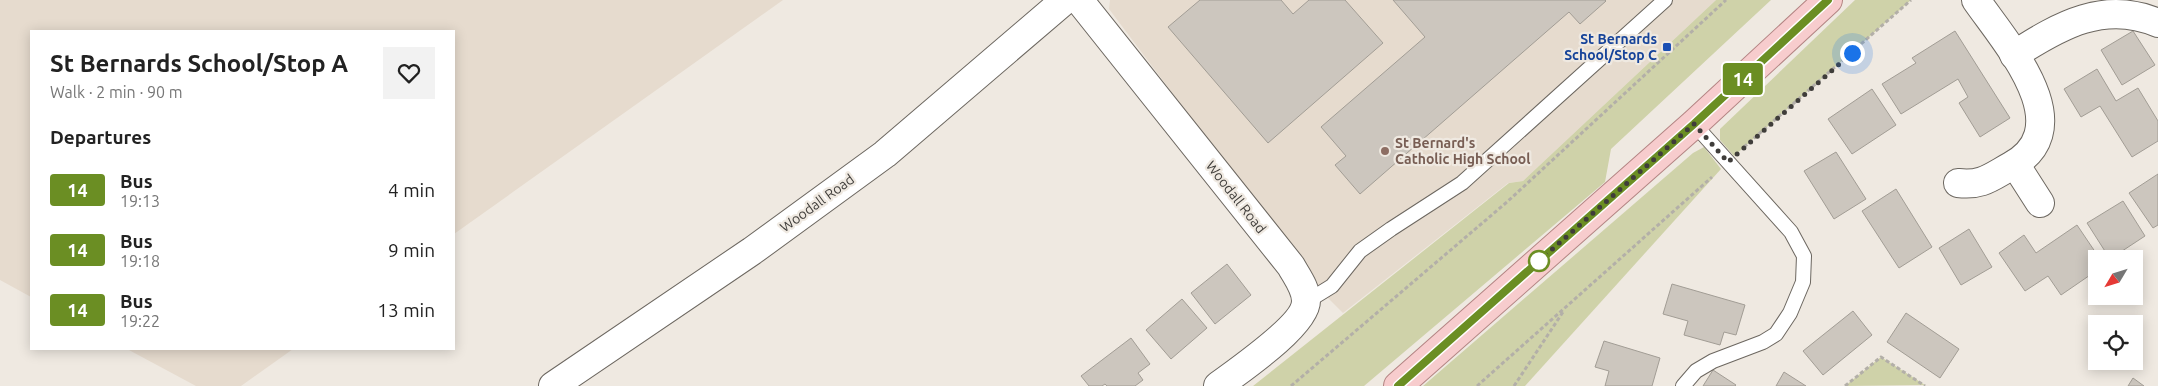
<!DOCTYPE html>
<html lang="en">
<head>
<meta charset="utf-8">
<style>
  :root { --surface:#fff; --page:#f2f2f2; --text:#222; --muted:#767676 }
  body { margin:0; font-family:Ubuntu,sans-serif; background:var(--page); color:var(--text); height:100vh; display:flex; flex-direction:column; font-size:19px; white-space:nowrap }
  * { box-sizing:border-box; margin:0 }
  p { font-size:16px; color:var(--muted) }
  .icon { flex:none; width:28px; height:28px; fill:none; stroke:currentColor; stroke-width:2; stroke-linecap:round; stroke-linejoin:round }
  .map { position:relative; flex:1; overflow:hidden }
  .sheet { position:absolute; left:30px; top:30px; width:425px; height:320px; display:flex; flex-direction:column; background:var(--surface); border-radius:0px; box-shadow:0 2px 12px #0003 }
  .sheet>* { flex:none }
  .badge { padding:0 10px; border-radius:4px; font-size:18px; line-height:32px }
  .needle { width:32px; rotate:232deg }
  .fabs { position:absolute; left:2088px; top:250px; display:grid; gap:10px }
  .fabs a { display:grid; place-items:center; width:55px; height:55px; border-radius:0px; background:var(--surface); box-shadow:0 2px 12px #0003; font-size:25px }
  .you { position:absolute; width:25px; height:25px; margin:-12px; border:4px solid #fff; border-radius:50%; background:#1a73e8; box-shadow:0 0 0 8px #1a73e833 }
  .map>.badge { position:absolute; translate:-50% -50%; box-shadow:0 0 0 2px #fff }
  h2 { padding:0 20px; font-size:19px; line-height:45px }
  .round { display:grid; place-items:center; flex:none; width:52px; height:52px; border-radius:0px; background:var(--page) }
  .headline { display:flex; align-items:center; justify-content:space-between; height:85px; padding:0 20px }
  h1 { font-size:24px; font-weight:700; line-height:38px }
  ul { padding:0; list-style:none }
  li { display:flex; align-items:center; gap:15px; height:60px; padding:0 20px }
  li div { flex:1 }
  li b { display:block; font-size:19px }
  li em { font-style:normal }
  li .badge { min-width:55px; font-weight:700; text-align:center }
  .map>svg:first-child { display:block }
</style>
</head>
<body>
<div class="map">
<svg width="2158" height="386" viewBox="0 0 2158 386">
  <rect width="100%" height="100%" fill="#efe9e1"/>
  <g fill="#e6dbce">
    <polygon points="0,0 783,0 454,234 454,31 31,31 31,297 0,280"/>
    <polygon points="1110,0 1716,0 1523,181 1508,183 1343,313 1323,293 1109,9"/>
    <polygon points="127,349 293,349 241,386 196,386"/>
  </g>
  <g fill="#cfd2a9">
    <polygon points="1716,0 1771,0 1611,149 1605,182 1364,386 1253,386 1509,183 1523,181"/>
    <polygon points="1855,0 1911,0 1734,156 1720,140 1720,129"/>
    <polygon points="1704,147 1721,169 1525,386 1423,386 1693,153"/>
    <polygon points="1881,357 1925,385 1845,386"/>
  </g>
  <g fill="#ccc6be" stroke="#a29d95">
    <polygon points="1200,0 1281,0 1293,14 1309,0 1345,0 1383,43 1268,143 1168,27"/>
    <polygon points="1393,0 1605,0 1606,1 1580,24 1569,12 1360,194 1335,165 1346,156 1321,127 1425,37"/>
    <polygon points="1955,31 2010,118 1980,137 1959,103 1968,97 1958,79 1901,114 1882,84 1916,63 1912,58"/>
    <polygon points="2133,31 2155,65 2122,85 2101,50"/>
    <polygon points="2097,69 2116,101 2138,88 2158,121 2158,141 2132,157 2100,106 2081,117 2064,89"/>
    <polygon points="1872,89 1896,125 1852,154 1828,119"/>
    <polygon points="1836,152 1866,199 1834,219 1804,171"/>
    <polygon points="2158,174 2158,225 2153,228 2129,193"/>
    <polygon points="1896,189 1932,247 1899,268 1862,211"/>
    <polygon points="2123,201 2145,236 2110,259 2087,223"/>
    <polygon points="2077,225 2100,259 2096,259 2096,271 2061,295 2048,276 2025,291 1999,253 2024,235 2036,253"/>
    <polygon points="1969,229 1992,267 1961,285 1939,248"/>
    <polygon points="1227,264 1251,295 1215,324 1191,293"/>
    <polygon points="1672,284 1745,305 1736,335 1724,332 1720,345 1684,335 1688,321 1663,314"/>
    <polygon points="1182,299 1207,328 1171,359 1146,330"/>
    <polygon points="1853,311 1872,335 1823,375 1803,351"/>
    <polygon points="1906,313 1959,349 1940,378 1887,342"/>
    <polygon points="1131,338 1150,364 1138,373 1143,380 1135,386 1107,386 1105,384 1102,386 1089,386 1081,376"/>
    <polygon points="1604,341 1660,358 1652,386 1605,386 1609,371 1595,367"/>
    <polygon points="1713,370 1736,385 1735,386 1703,386"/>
    <polygon points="1784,372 1806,386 1776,386"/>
    <polygon points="2133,378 2144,386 2128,386"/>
  </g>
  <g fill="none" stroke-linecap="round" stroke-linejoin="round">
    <defs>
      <g id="service">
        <polyline points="1306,302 1332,286 1360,251 1391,229 1462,183 1665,0"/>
        <polyline points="1683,386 1696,371 1713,361 1763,342 1776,334 1790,313 1803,282 1804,256 1791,232 1694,124"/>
      </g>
      <g id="minor">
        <path d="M1079,0L1291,266C1297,277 1306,288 1306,301C1306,325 1238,371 1218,386"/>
        <path d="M2014,55C2060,25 2105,0 2158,23"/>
        <polyline points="2015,164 2040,203"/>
        <path d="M1958,183C1982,186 1991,177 2011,166C2082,127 2005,42 1976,0"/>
        <polyline points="553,386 752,251 885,154 1065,0"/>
      </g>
      <polyline id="primary" points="1398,386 1694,124 1828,0"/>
    </defs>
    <use href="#service" stroke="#6c6760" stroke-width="16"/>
    <use href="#minor" stroke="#6c6760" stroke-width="30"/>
    <use href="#primary" stroke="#b38483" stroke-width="30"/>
    <g stroke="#b3afa8" stroke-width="3" stroke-dasharray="4 2.5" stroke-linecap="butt">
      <polyline points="1744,147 1911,0"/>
      <polyline points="1291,386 1507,202 1726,0"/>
      <polyline points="1477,386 1712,177"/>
      <polyline points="1514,386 1563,312"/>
      <polyline points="1845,386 1881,357 1925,386"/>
    </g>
    <use href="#service" stroke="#fff" stroke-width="14"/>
    <use href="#minor" stroke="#fff" stroke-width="28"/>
    <use href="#primary" stroke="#f7cccd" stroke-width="28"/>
  </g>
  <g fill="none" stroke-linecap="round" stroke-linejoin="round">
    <defs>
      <polyline id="line" points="1398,386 1694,124 1828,0"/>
    </defs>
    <use href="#line" stroke="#fff" stroke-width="11"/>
    <use href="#line" stroke="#6b8e23" stroke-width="8"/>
    <polyline stroke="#3f3d3a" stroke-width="5" stroke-dasharray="0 9" points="1539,261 1694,124 1728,162 1852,53"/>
  </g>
  <rect fill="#1a4fb4" stroke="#efe9e1" stroke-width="2" x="1662" y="42" width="10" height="10" rx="2.5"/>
  <circle fill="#8d6e63" stroke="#efe9e1" stroke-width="2" cx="1385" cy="151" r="5"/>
  <circle fill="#fff" stroke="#6b8e23" stroke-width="2.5" cx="1539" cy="261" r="10"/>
  <g text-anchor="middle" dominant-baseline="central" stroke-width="4.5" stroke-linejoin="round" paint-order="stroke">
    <g font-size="14" font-weight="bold" fill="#164399" stroke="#efe9e1" text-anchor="end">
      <text x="1657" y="39">St Bernards<tspan x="1657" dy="16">School/Stop C</tspan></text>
    </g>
    <g font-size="14" font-weight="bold" fill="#785e54" stroke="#efe9e1" text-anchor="start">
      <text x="1395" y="143">St Bernard's<tspan x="1395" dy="16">Catholic High School</tspan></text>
    </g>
    <g font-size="14" fill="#3f3d3a" stroke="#efe9e1">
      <text transform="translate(1236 197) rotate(52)">Woodall Road</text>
      <text transform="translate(817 203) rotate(-36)">Woodall Road</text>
    </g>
  </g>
</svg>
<div class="fabs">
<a><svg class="needle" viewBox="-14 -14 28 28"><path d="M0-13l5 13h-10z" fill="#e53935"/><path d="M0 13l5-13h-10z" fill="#767676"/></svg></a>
<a><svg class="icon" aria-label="locate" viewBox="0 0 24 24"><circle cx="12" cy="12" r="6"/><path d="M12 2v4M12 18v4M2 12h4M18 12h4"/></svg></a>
</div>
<div class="you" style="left:1852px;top:53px"></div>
<b class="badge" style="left:1743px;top:79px;background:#6b8e23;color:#fff">14</b>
<section class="sheet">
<div class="headline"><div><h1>St Bernards School/Stop A</h1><p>Walk · 2 min · 90 m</p></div><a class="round"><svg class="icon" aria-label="heart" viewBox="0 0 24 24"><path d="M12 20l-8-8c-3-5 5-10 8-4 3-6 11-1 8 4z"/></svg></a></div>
<h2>Departures</h2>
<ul>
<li><span class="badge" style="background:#6b8e23;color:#fff">14</span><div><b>Bus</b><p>19:13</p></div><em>4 min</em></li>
<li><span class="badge" style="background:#6b8e23;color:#fff">14</span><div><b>Bus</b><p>19:18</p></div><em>9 min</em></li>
<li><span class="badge" style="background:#6b8e23;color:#fff">14</span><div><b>Bus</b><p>19:22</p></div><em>13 min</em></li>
</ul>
</section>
</div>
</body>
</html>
